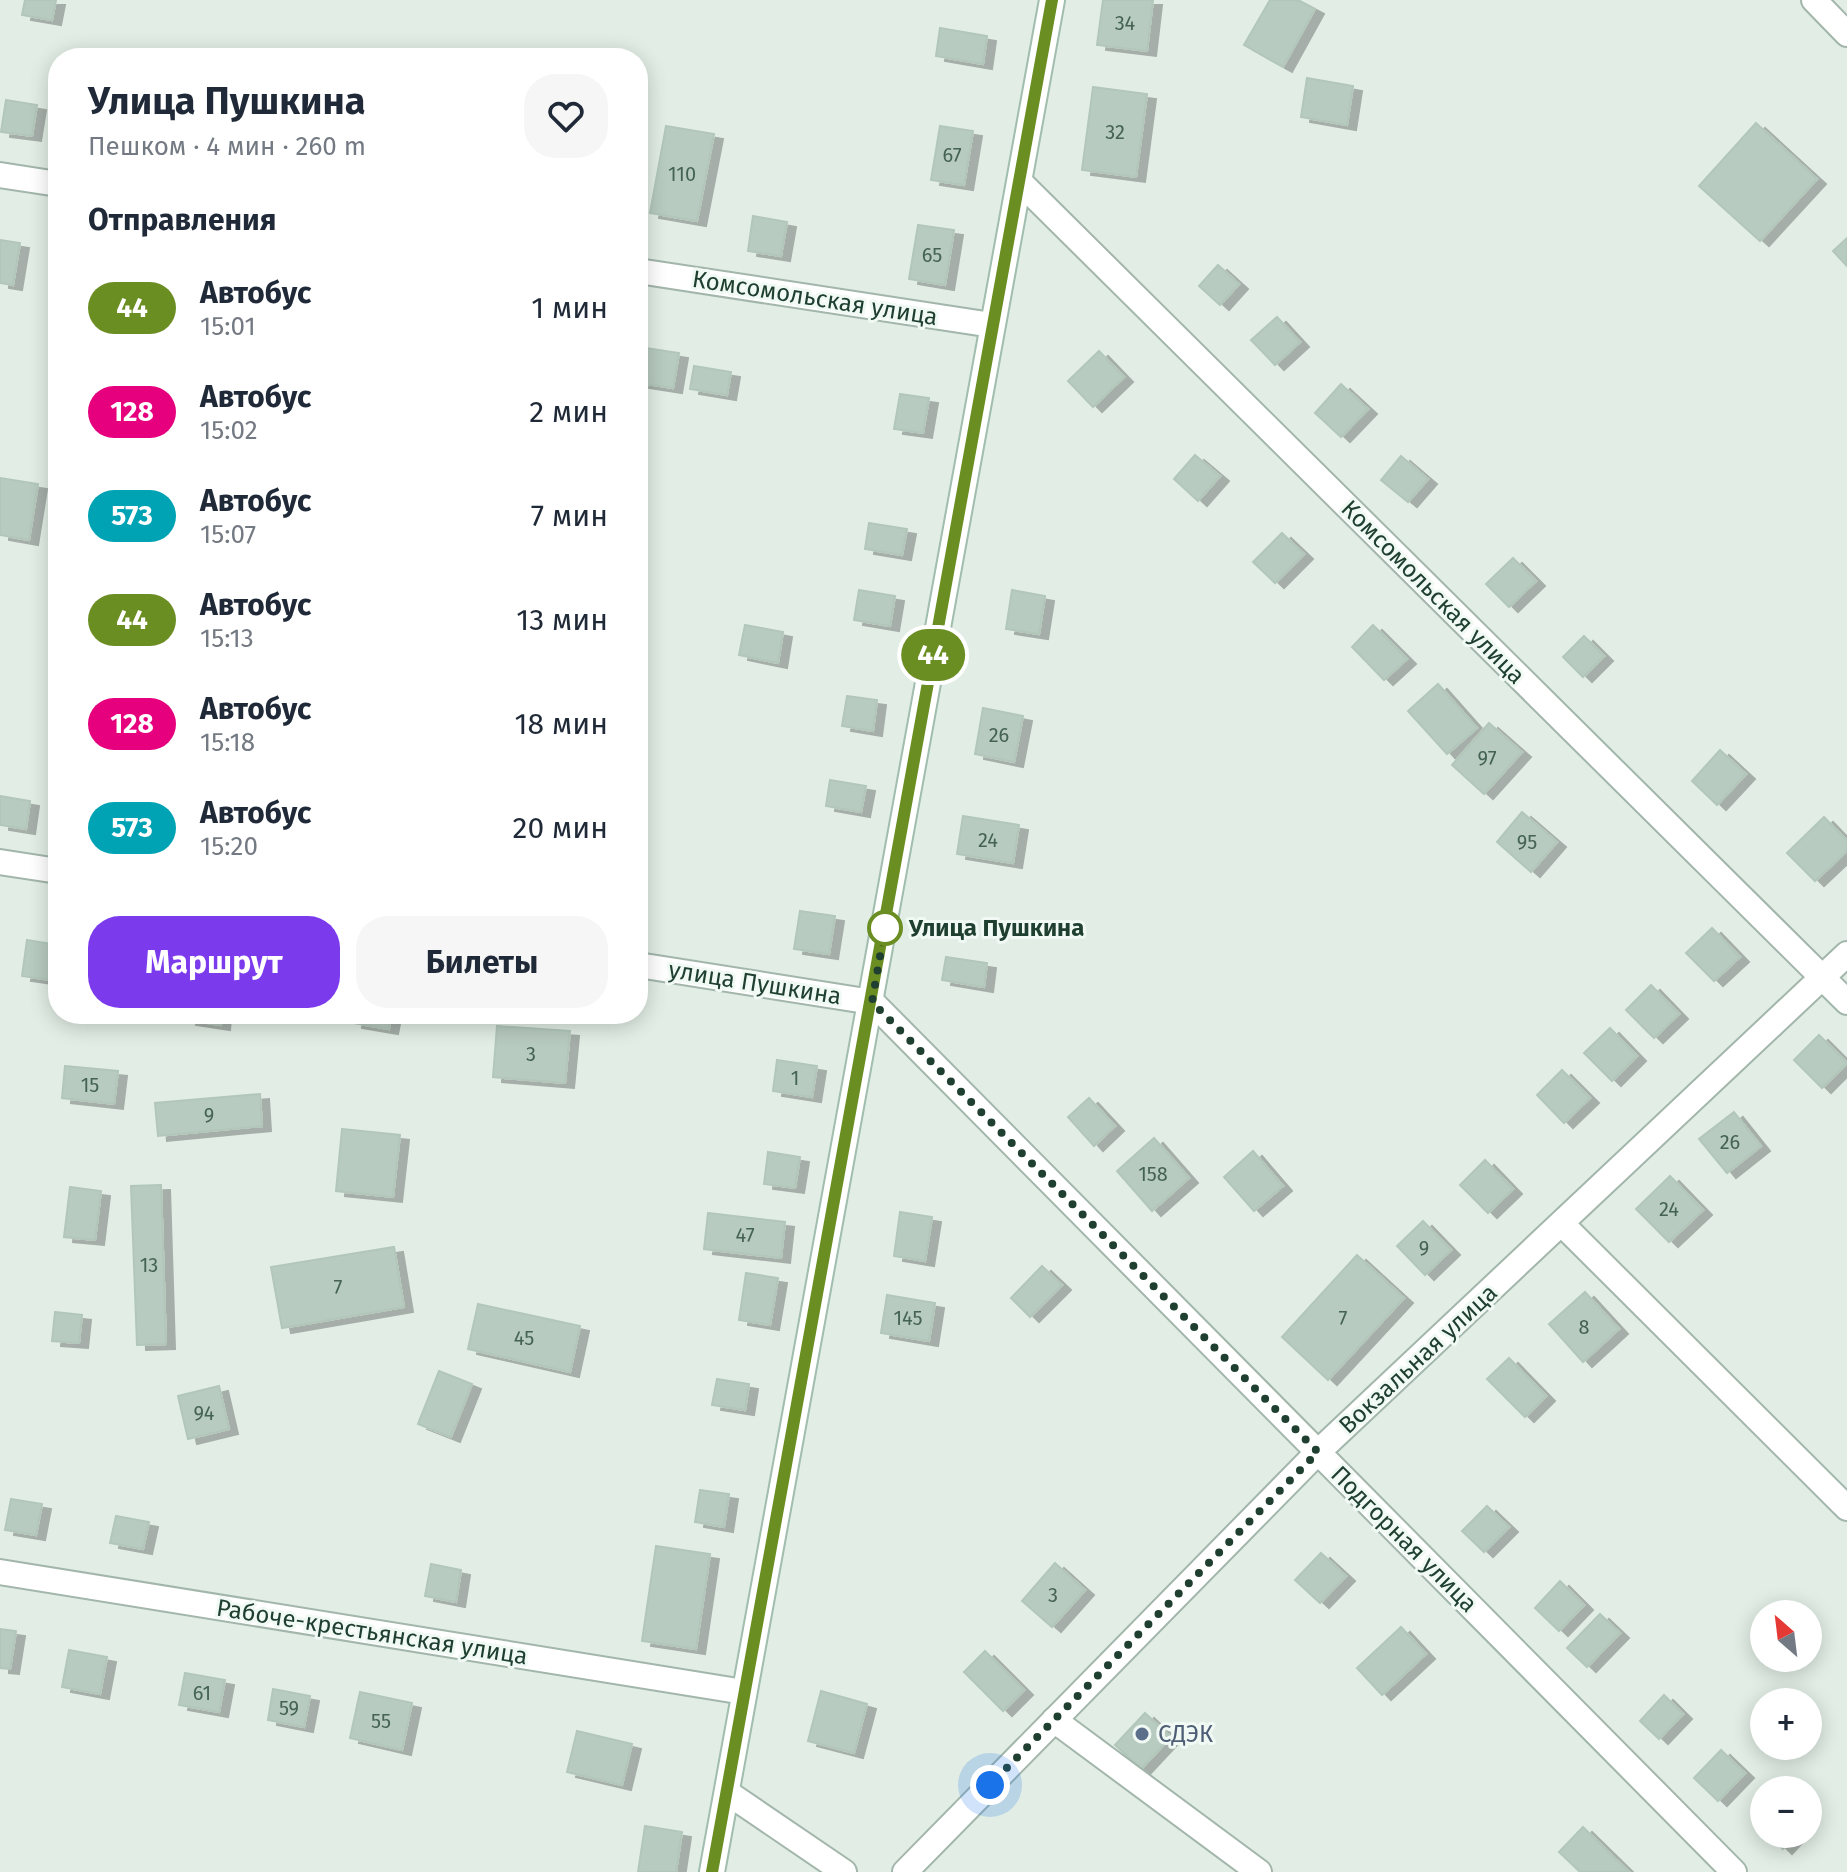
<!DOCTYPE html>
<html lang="ru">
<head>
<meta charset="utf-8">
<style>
  :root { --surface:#fff; --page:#f6f6f7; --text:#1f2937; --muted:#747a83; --accent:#7c3aed }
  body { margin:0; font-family:"Fira Sans",sans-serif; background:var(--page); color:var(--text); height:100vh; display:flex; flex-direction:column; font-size:30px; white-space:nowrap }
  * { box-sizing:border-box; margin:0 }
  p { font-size:26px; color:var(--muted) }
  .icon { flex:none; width:44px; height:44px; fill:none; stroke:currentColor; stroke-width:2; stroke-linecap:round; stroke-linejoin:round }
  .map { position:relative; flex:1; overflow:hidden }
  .sheet { position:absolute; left:48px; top:48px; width:600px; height:976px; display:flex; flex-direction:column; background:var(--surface); border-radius:32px; box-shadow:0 4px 20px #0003 }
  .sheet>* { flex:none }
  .badge { padding:0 16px; border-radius:26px; font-size:28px; line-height:52px }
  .needle { width:52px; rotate:332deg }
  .tools { position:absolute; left:1750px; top:1600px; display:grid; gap:16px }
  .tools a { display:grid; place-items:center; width:72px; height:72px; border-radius:50%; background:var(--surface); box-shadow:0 4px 20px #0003; font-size:40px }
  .you { position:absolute; width:40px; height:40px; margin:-20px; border:6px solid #fff; border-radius:50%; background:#1a73e8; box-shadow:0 0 0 12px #1a73e833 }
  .map>.badge { position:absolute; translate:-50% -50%; box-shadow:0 0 0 4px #fff }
  h2 { padding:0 40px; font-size:30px; line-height:72px }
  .round { display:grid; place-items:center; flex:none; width:84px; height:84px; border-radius:32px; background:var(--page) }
  .overview { display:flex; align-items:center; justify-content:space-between; height:136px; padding:0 40px }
  h1 { font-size:38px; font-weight:700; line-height:60px }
  .action { display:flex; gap:16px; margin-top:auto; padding:16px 40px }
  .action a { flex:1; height:92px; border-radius:32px; background:var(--accent); color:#fff; font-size:32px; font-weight:700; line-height:92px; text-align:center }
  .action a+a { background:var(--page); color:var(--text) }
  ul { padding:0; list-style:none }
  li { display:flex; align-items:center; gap:24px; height:104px; padding:0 40px }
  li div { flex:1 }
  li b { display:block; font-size:30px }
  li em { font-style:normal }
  li .badge { min-width:88px; font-weight:700; text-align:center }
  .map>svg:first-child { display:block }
</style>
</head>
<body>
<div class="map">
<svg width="1847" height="1872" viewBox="0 0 1847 1872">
  <defs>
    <filter id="shadow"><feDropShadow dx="9" dy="5" stdDeviation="0" flood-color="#0004"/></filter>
  </defs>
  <rect width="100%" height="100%" fill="#e1ede5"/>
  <g fill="#b8cbc0" stroke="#b2c7ba" stroke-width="2" filter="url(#shadow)">
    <polygon points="25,0 56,0 52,20 22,15"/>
    <polygon points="1103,0 1153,0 1147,51 1097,45"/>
    <polygon points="1270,0 1298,0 1315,9 1283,67 1244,45"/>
    <polygon points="940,28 987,36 983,64 936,56"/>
    <polygon points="1307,78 1353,86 1347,125 1301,117"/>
    <polygon points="1093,87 1147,94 1136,177 1082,170"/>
    <polygon points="6,100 37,105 32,136 1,132"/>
    <polygon points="1756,123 1817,179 1760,241 1699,186"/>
    <polygon points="666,126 714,134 697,221 650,213"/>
    <polygon points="940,126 973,131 964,185 931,180"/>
    <polygon points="753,216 787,222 781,256 748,251"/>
    <polygon points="918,225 954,230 945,285 909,279"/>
    <polygon points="1847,238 1847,266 1833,251"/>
    <polygon points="0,240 20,243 13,285 0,283"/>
    <polygon points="1218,265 1239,284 1220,305 1199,286"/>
    <polygon points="1277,317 1300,342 1275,365 1251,340"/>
    <polygon points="646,348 679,353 673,388 640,383"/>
    <polygon points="1099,351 1124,377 1093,407 1068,381"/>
    <polygon points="694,366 731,372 727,395 690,389"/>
    <polygon points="1341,384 1368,409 1341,437 1315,413"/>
    <polygon points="900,394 929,398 923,433 894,429"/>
    <polygon points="1195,455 1220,476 1198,501 1174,479"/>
    <polygon points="1401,456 1428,479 1408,502 1381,480"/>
    <polygon points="0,478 38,484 29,540 0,535"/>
    <polygon points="869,523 907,529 902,555 865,549"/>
    <polygon points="1282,533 1304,554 1275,583 1253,562"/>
    <polygon points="1513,558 1536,581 1509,607 1486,584"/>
    <polygon points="859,590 895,596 890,626 854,620"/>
    <polygon points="1012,590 1045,596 1039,634 1006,629"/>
    <polygon points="745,625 783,632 778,663 739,655"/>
    <polygon points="1373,625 1407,659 1384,680 1352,647"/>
    <polygon points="1584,636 1604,656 1583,677 1563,657"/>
    <polygon points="1438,684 1477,728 1447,754 1408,711"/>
    <polygon points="847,696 877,700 873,731 842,726"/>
    <polygon points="983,708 1023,716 1014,762 975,754"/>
    <polygon points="1489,723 1522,752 1484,794 1452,765"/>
    <polygon points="1720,750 1746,774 1717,805 1692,781"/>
    <polygon points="830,780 866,786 861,812 826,806"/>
    <polygon points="0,796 30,801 26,829 0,825"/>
    <polygon points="1522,812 1557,842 1531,872 1497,842"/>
    <polygon points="963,816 1019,825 1013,863 957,854"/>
    <polygon points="1824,817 1847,841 1847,851 1815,881 1787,853"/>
    <polygon points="800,911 835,916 829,954 794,949"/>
    <polygon points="1712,928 1740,957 1714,981 1686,953"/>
    <polygon points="27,940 58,945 58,981 22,976"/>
    <polygon points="946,957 987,963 984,987 942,980"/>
    <polygon points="1651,985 1679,1014 1654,1038 1626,1010"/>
    <polygon points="188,1014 222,1014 221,1025 187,1020"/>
    <polygon points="354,1014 392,1014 389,1029 353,1023"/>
    <polygon points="497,1026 570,1031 565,1083 493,1077"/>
    <polygon points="1610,1028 1637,1056 1612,1081 1584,1053"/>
    <polygon points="1819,1035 1847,1063 1822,1088 1794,1060"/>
    <polygon points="777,1060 817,1066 812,1097 773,1091"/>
    <polygon points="65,1066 118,1071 114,1104 62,1098"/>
    <polygon points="1562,1070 1590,1098 1564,1123 1537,1095"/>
    <polygon points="260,1094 262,1126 158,1136 155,1103"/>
    <polygon points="1089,1098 1115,1126 1094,1146 1068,1117"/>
    <polygon points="1734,1112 1761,1146 1727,1173 1699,1139"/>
    <polygon points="342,1129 400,1135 393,1197 336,1191"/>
    <polygon points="1154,1138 1189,1178 1152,1211 1117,1171"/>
    <polygon points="1253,1151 1283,1186 1254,1211 1224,1177"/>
    <polygon points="768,1152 800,1157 795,1188 764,1184"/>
    <polygon points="1485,1160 1513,1189 1488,1213 1460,1185"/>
    <polygon points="1670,1176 1703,1210 1669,1242 1636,1209"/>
    <polygon points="161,1185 166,1344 137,1345 131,1186"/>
    <polygon points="70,1187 101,1191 95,1240 64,1237"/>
    <polygon points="900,1212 932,1217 925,1261 894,1256"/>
    <polygon points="708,1213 785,1222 781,1258 704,1249"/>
    <polygon points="1423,1221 1451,1250 1425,1275 1397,1246"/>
    <polygon points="394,1247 404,1307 282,1328 271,1267"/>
    <polygon points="1357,1255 1404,1298 1328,1380 1282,1337"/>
    <polygon points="1042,1266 1062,1285 1030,1317 1011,1298"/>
    <polygon points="746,1273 778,1278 770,1325 739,1320"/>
    <polygon points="1585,1292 1619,1329 1583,1362 1549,1324"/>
    <polygon points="887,1295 935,1303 929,1341 881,1333"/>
    <polygon points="478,1304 580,1326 570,1372 468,1349"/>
    <polygon points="55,1312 82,1315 79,1343 52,1341"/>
    <polygon points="1509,1358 1546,1396 1525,1417 1487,1379"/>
    <polygon points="439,1371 472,1384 451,1437 418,1424"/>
    <polygon points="717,1379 749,1384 745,1410 712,1405"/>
    <polygon points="219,1386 229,1429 188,1439 178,1396"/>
    <polygon points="700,1490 729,1494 724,1527 695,1522"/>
    <polygon points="11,1499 42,1504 36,1535 5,1530"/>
    <polygon points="1487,1506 1509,1527 1484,1552 1462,1531"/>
    <polygon points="116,1516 149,1522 143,1549 110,1543"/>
    <polygon points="656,1546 710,1554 696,1649 642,1641"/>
    <polygon points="1321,1553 1346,1576 1320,1603 1295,1580"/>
    <polygon points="1055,1563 1085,1590 1052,1627 1022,1601"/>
    <polygon points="431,1564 461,1570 456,1602 425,1596"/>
    <polygon points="1560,1581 1584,1605 1559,1631 1535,1608"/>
    <polygon points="1600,1614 1620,1633 1587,1667 1567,1648"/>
    <polygon points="1401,1627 1426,1654 1382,1695 1357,1668"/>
    <polygon points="0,1629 16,1631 10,1669 0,1668"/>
    <polygon points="69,1650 107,1657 100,1694 62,1687"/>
    <polygon points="985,1651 1024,1690 1003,1711 964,1672"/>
    <polygon points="185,1673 225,1680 219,1712 179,1705"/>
    <polygon points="273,1689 310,1696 304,1727 268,1720"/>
    <polygon points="821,1691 867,1704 854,1753 808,1741"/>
    <polygon points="360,1692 412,1703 402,1750 350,1738"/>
    <polygon points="1664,1695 1683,1714 1659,1739 1640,1721"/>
    <polygon points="1145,1713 1171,1737 1141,1769 1115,1745"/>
    <polygon points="577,1731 632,1744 622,1785 567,1772"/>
    <polygon points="1721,1750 1745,1773 1718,1801 1694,1778"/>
    <polygon points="645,1826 682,1832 676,1872 638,1872"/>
    <polygon points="1583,1827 1629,1872 1580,1872 1559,1852"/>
    <polygon points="1768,1834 1797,1834 1783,1849"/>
  </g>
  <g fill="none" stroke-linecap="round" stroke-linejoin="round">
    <defs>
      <g id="minor">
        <polyline points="1814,0 1847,34"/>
        <polyline points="0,175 58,184"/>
        <polyline points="1020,182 1847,1002"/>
        <polyline points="638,271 992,325"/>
        <polyline points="0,862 58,871"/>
        <polyline points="638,965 872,1002 1734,1872"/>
        <polyline points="1562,1224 1847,1508"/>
        <polyline points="0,1572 744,1692"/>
        <polyline points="1054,1720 1259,1872"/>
        <polyline points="728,1793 844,1872"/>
        <polyline points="905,1872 1318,1452 1847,954"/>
      </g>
      <polyline id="secondary" points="712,1872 1052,0"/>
    </defs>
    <use href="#minor" stroke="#a3b6ab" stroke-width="28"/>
    <use href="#secondary" stroke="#a0bdad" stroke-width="28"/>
    <use href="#minor" stroke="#fff" stroke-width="24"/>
    <use href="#secondary" stroke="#fff" stroke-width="24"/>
  </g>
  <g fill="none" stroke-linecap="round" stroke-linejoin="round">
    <defs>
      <polyline id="line" points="712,1872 1052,0"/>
    </defs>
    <use href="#line" stroke="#fff" stroke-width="18"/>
    <use href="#line" stroke="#6b8e23" stroke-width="12"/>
    <polyline stroke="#1f4030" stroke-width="8" stroke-dasharray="0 14.4" points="885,928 872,1002 1318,1452 990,1785"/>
  </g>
  <circle fill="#fff" stroke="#6b8e23" stroke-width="4" cx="885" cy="928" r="16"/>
  <circle fill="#5c6f8a" stroke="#f1f9f4" stroke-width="3" cx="1142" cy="1734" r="8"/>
  <g text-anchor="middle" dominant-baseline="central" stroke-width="6" stroke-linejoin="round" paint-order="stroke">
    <g font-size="20" fill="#456354">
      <text x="1125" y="23">34</text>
      <text x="1115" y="132">32</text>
      <text x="952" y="155">67</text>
      <text x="682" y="174">110</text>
      <text x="932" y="255">65</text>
      <text x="999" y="735">26</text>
      <text x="1487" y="758">97</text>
      <text x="988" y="840">24</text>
      <text x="1527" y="842">95</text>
      <text x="531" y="1054">3</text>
      <text x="795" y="1078">1</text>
      <text x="90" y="1085">15</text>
      <text x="209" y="1115">9</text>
      <text x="1730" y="1142">26</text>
      <text x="1153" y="1174">158</text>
      <text x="1669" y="1209">24</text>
      <text x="745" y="1235">47</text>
      <text x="1424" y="1248">9</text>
      <text x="149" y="1265">13</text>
      <text x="338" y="1287">7</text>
      <text x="908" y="1318">145</text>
      <text x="1343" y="1318">7</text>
      <text x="1584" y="1327">8</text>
      <text x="524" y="1338">45</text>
      <text x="204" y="1413">94</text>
      <text x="1053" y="1595">3</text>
      <text x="202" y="1693">61</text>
      <text x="289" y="1708">59</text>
      <text x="381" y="1721">55</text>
    </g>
    <g font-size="24" fill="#1f4030" stroke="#f1f9f4">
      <text transform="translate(815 298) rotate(9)">Комсомольская улица</text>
      <text transform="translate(1433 592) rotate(45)">Комсомольская улица</text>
      <text transform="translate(755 983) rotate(9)">улица Пушкина</text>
      <text transform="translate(1418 1359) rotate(-43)">Вокзальная улица</text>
      <text transform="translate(1404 1539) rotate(45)">Подгорная улица</text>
      <text transform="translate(372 1632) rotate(9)">Рабоче-крестьянская улица</text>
    </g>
    <g font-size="24" font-weight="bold" fill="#1f4030" stroke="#f1f9f4" text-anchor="start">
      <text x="909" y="928">Улица Пушкина</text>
    </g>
    <g font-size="24" fill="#4e5e75" stroke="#f1f9f4" text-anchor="start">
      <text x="1158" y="1734">СДЭК</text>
    </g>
  </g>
</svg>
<div class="tools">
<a><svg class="needle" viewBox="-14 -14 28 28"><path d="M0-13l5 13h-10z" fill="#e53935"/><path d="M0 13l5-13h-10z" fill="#747a83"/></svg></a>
<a>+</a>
<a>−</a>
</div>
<div class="you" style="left:990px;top:1785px"></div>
<b class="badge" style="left:933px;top:655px;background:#6b8e23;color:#fff">44</b>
<section class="sheet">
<div class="overview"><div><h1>Улица Пушкина</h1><p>Пешком · 4 мин · 260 m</p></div><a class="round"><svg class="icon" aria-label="heart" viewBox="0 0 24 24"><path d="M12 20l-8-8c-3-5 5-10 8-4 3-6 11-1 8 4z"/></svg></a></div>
<h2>Отправления</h2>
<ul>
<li><span class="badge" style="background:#6b8e23;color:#fff">44</span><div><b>Автобус</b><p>15:01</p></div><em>1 мин</em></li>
<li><span class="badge" style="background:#e6007e;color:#fff">128</span><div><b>Автобус</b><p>15:02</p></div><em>2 мин</em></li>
<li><span class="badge" style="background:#00a3b4;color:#fff">573</span><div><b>Автобус</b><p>15:07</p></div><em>7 мин</em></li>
<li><span class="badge" style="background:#6b8e23;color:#fff">44</span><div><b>Автобус</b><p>15:13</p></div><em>13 мин</em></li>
<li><span class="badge" style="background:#e6007e;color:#fff">128</span><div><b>Автобус</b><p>15:18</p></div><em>18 мин</em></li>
<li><span class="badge" style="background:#00a3b4;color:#fff">573</span><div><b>Автобус</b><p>15:20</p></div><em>20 мин</em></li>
</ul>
<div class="action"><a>Маршрут</a><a>Билеты</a></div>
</section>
</div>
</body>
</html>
